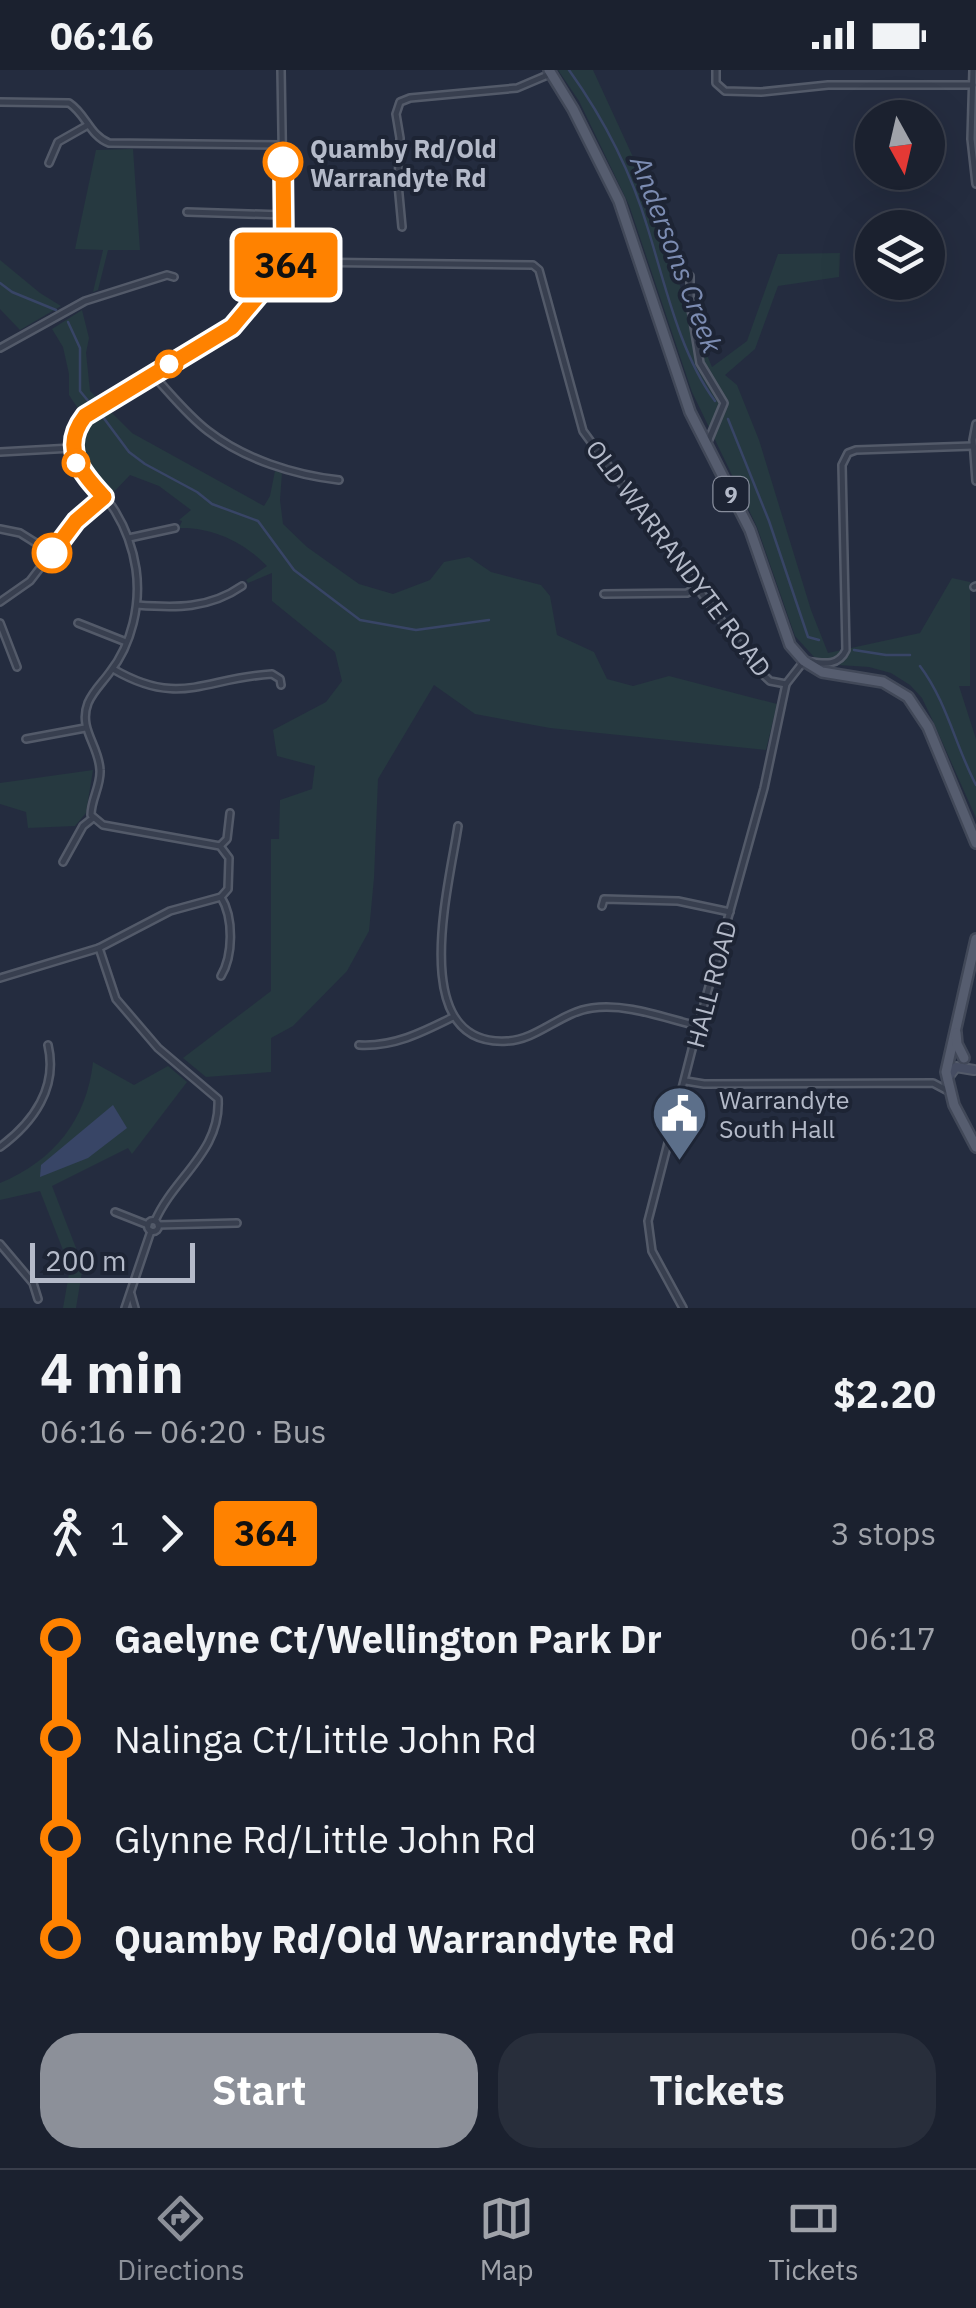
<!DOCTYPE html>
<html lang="en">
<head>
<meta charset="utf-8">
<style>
  :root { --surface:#1b212f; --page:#282e3b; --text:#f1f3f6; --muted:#a0a3aa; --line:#393e4b; --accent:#8c9099 }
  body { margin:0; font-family:"IBM Plex Sans",sans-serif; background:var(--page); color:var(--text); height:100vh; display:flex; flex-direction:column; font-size:38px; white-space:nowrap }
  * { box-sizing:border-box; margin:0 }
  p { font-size:32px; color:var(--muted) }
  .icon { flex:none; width:55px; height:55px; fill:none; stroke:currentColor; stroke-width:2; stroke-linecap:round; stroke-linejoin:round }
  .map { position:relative; height:1238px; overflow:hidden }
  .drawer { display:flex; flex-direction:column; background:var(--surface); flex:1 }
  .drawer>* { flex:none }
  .badge { padding:0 20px; border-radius:8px; font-size:35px; line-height:65px }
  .needle { width:65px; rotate:172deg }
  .buttons { position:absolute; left:855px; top:30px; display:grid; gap:20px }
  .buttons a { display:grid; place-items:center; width:90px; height:90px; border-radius:50%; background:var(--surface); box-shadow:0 10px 40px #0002,0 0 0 2px var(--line); font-size:50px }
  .scale { position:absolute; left:30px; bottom:25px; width:165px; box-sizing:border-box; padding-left:10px; border:5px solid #b4bac9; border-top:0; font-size:28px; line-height:35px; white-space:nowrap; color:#b4bac9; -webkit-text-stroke:8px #1d2434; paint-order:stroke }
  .map>.badge { position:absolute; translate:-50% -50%; box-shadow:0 0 0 5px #fff }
  .legs { display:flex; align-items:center; gap:15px; height:110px; padding:0 40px; font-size:32px }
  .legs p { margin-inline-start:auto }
  .overview { display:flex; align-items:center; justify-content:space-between; height:170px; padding:0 40px }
  h1 { font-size:55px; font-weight:800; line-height:75px }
  .cta { display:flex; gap:20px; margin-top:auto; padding:20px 40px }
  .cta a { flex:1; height:115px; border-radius:40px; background:var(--accent); color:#fff; font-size:40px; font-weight:800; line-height:115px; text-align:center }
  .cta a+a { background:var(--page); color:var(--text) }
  ul { padding:0 40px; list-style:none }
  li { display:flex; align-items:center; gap:35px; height:100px; font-size:38px }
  li i { display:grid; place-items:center; width:15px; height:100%; margin:0 12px; background:currentColor }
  li i::after { content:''; width:25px; height:25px; margin:-12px; border:8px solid; border-radius:50%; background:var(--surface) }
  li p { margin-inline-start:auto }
  li:first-child i { background:linear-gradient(#0000 50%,currentColor 0) }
  li:last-child i { background:linear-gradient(currentColor 50%,#0000 0) }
  .status { display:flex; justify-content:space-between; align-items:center; height:70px; padding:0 50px; background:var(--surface); direction:ltr }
  .status svg { height:28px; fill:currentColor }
  .tabs { display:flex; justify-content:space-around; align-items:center; height:140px; border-top:2px solid var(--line); background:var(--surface); font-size:28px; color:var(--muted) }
  .tabs a { display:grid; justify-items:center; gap:5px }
  .tabs .current { color:var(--accent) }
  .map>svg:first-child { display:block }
</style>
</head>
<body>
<div class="status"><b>06:16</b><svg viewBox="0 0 49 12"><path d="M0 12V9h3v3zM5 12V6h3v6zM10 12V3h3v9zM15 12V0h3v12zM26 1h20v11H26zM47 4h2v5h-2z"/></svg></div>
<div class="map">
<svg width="976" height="1238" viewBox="0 0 976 1238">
  <rect width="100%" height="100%" fill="#242c3f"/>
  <g fill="#263940">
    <polygon points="558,0 593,0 644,111 689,242 712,297 747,271 778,184 840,183 839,207 778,216 755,279 725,305 737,315 759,370 811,540 828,583 920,563 952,508 970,512 970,616 959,616 976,669 976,748 932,649 922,628 910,615 891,603 869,597 838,595 814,587 795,566 757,457 692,322 629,135 579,31"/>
    <polygon points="133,79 140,180 108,180 98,220 93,222 103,180 75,179 96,80"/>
    <polygon points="0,190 40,223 61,236 20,260 0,239"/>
    <path d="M82,240L89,268L86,283L90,321L132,363L264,436L270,426L275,401L282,403L280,430L283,454L307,477L359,514L393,524L430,510L444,492L469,487L491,502L541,515L550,526L557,565L594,582L607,609L633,616L669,606L777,634L766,680L550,658L475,644L434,615L378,709L374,808L369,861L347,901L293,956L271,968V1002L206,1007L183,988L271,921V769H279L280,730L312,719L315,696L277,686L273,660L326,632L342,611L335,582L272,531V503L248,513L246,510L267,496C244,472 212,457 179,458L182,451L179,450L191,440L159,416L130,405L112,424C92,401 70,383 86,351L69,325V304L63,277L52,259Z"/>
    <polygon points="93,700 86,743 75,756 28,758 26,742 0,734 0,713"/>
    <path d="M93,992L134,1015L168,996L187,1012L132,1084L128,1078L52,1116L83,1196L76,1238H63L70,1198L40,1121L0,1130V1113C54,1091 87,1049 93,992Z"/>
  </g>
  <polygon fill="#384566" points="113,1035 127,1058 88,1088 40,1107 41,1095"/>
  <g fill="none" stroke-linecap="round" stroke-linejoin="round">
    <g stroke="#384566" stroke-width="2.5">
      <path d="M569,0C604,49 631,101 648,159C665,214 680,284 715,331"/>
      <polyline points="0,213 12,222 56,240"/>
      <polyline points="68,252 80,278 80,321 89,332"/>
      <polyline points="100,343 129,382 145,394 197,422 212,434 258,451 294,500 360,550 416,560 489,550"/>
      <polyline points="728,349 769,451 808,567 819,570"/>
      <polyline points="854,580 886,585 910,585"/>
      <path d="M920,596C947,632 955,675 976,715"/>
    </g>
    <defs>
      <g id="minor">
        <polyline points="281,0 284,181 297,192 533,195 539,200 583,361 756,598 770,611 786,614"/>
        <polyline points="716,0 716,13 725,21 761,22 828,15 973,15"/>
        <polyline points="973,0 971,69 976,114"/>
        <path d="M0,32L69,33C86,44 90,66 109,73L283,75"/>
        <polyline points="49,93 58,72 88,55"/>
        <polyline points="187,142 283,145"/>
        <polyline points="402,157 398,114 400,68 396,44 400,32 410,28 517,18 550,4"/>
        <polyline points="690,206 690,233 700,293 724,333 707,374"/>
        <polyline points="0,278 85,231 167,205 174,207"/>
        <path d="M152,304C170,323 187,345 208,361C244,389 294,405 339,410"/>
        <polyline points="976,354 973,370 976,411"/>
        <polyline points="0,382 72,378"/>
        <polyline points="0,459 20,463 52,483"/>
        <polyline points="129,468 175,458"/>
        <polyline points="974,517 976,516"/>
        <polyline points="604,524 687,523 698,517"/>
        <polyline points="0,532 30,511 76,451 104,427"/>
        <path d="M137,535C175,538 209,539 242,516"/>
        <polyline points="0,553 17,597"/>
        <polyline points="78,553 126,572"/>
        <path d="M113,599C180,638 204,608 272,604L280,609L281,615"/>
        <polyline points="26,669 85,658"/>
        <path d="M458,756C450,812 405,977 507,971C537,970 561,942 592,938C627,933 664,948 698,956"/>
        <polyline points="220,776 227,769 230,743"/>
        <polyline points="63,792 83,756 93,748"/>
        <polyline points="602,836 604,829 678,831 730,842"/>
        <path d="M221,906C233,886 234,848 221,827"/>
        <polyline points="0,908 99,878"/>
        <path d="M359,975C394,977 423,962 453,947"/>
        <polyline points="686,1011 704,1014 933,1013 950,1022"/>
        <path d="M0,1077C34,1052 58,1017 48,975"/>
        <polyline points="115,1142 148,1155"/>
        <circle cx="153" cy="1156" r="5.5"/>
        <path d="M155,1151C174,1107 221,1082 218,1029L158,978L116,929L99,878L170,841L221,827L228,819L229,788L220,776L103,755L91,745C91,729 101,716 100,700C99,675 78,659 88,633C93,621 103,612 110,602C132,574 141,534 136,499C133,479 126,459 115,441C93,406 45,381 93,339L232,257L290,189"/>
        <polyline points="158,1155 237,1153"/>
        <polyline points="0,1174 33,1213 38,1229"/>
        <polyline points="131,1224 135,1238"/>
        <polyline points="125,1238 151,1161"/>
        <path d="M683,1238L652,1181L648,1151L698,956L764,718L786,614L804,591C821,593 838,598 846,580L842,395L848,383L856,380L973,376"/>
      </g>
      <polyline id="secondary" points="947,1009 956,997 974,1000"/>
      <g id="primary">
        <polyline points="549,0 573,39 619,131 690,342 750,460 790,575 804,591 822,602 883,612 908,627 928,657 976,773"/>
        <polyline points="976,869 946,1002 954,1035 976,1077"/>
        <polyline points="956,963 957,974 964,988"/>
      </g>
    </defs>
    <use href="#minor" stroke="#535a69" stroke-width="10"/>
    <use href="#secondary" stroke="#535a69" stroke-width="12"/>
    <use href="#primary" stroke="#414858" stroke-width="14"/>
    <use href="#minor" stroke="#383f4f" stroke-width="5"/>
    <use href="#secondary" stroke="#464d62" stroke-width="8"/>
    <use href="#primary" stroke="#565d6f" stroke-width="9"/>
  </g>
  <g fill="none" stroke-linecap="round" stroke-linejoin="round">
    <defs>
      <path id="line-1" d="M52,483L76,451L104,427C81,402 60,378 85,346L232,257L290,188L284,180L283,92"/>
    </defs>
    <use href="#line-1" stroke="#fff" stroke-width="22"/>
    <use href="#line-1" stroke="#ff8200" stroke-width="15"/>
  </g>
  <defs>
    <symbol id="civic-pin" viewBox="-11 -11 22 30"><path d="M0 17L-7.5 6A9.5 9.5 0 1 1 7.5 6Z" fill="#5c6f8a" stroke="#1d2434"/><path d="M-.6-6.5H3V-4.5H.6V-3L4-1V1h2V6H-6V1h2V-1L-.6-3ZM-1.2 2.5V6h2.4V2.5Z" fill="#fff"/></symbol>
  </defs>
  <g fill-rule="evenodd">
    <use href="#civic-pin" x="648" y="1012" width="63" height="86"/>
  </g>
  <g fill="#fff" stroke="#ff8200" stroke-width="5">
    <circle cx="283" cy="92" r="18"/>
    <circle cx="169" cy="294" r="12"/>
    <circle cx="76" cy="393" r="12"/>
    <circle cx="52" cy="483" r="18"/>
  </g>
  <g text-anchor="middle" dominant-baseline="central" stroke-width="8" stroke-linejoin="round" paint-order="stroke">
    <rect fill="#1d2434" stroke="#878d9c" stroke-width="2.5" x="713.5" y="407" width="35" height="34" rx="8"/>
    <g font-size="22" font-weight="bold" fill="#b4bac9">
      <text x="731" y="424">9</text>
    </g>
    <g font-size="25" font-weight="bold" fill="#b4bac9" stroke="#1d2434" text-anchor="start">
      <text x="310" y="78">Quamby Rd/Old<tspan x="310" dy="29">Warrandyte Rd</tspan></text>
    </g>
    <g font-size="25" fill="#b4bac9" stroke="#1d2434">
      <text transform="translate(679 488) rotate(53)">OLD WARRANDYTE ROAD</text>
      <text transform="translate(711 914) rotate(-75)">HALL ROAD</text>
    </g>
    <g font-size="25" fill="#b4bac9" stroke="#1d2434" text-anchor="start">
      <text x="719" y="1029">Warrandyte<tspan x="719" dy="29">South Hall</tspan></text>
    </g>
    <g font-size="28" font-style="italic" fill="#7c8cb2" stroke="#1d2434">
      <text transform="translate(677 184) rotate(69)">Andersons Creek</text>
    </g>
  </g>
</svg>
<div class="buttons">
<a><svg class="needle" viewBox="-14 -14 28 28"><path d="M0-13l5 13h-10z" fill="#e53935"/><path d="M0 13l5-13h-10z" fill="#a0a3aa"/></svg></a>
<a><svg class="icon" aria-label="layers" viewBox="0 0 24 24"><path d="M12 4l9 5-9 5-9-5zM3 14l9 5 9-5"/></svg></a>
</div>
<div class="scale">200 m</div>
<b class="badge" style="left:286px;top:195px;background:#ff8200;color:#111">364</b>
</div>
<section class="drawer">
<div class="overview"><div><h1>4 min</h1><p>06:16 – 06:20 · Bus</p></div><b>$2.20</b></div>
<div class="legs"><svg class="icon" aria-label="walk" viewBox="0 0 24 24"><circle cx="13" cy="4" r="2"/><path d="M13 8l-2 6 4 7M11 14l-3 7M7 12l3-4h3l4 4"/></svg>1<svg class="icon" aria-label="forward" viewBox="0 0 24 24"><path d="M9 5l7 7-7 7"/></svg><b class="badge" style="background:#ff8200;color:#111">364</b><p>3 stops</p></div>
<ul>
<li><i style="color:#ff8200"></i><b>Gaelyne Ct/Wellington Park Dr</b><p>06:17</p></li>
<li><i style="color:#ff8200"></i><span>Nalinga Ct/Little John Rd</span><p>06:18</p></li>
<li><i style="color:#ff8200"></i><span>Glynne Rd/Little John Rd</span><p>06:19</p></li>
<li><i style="color:#ff8200"></i><b>Quamby Rd/Old Warrandyte Rd</b><p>06:20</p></li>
</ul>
<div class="cta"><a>Start</a><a>Tickets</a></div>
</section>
<nav class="tabs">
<a class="current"><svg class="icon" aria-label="directions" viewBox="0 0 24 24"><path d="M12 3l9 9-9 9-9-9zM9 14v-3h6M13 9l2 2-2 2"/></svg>Directions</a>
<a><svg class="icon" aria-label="map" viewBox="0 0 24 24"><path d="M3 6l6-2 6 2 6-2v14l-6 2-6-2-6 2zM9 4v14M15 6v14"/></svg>Map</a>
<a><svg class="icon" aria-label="tickets" viewBox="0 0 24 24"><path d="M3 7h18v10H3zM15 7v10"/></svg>Tickets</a>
</nav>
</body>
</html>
